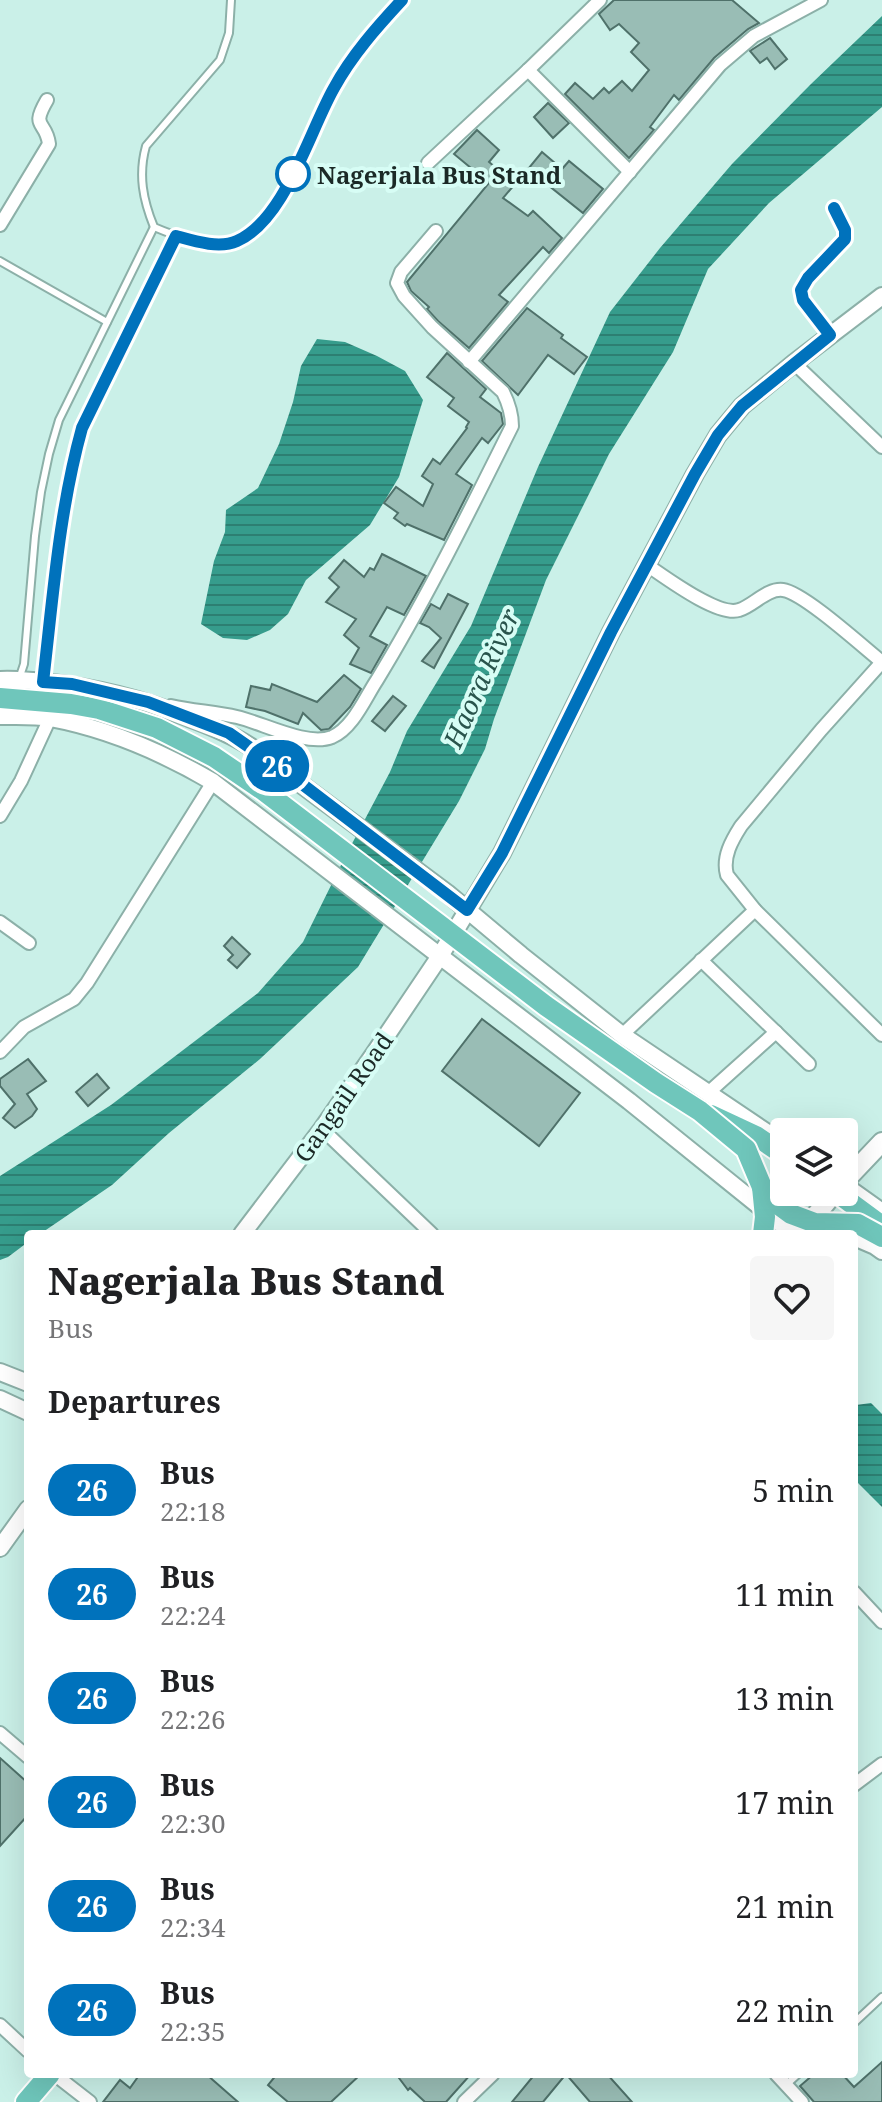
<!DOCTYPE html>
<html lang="en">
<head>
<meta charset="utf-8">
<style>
  :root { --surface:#fff; --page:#f6f6f6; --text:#202124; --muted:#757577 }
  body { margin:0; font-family:"Noto Serif",serif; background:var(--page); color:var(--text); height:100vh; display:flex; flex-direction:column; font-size:30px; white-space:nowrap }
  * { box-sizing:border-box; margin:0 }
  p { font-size:26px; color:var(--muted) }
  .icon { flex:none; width:44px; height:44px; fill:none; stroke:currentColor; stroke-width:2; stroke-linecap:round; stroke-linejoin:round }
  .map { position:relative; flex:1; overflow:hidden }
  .drawer { position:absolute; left:24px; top:1230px; width:834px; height:848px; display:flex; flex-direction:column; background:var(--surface); border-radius:8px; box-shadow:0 8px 32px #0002 }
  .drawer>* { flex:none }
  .badge { padding:0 16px; border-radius:26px; font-size:28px; line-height:52px }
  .tools { position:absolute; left:770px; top:1118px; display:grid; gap:16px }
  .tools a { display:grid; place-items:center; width:88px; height:88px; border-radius:8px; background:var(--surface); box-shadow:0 8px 32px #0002; font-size:40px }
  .map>.badge { position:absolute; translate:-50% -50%; box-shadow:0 0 0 4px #fff }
  h2 { padding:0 24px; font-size:30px; line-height:72px }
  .round { display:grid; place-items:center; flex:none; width:84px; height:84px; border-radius:8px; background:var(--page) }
  .head { display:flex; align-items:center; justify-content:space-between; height:136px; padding:0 24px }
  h1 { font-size:38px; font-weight:800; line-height:60px }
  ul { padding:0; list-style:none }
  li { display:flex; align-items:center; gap:24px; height:104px; padding:0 24px }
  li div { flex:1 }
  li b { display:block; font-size:30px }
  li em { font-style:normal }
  li .badge { min-width:88px; font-weight:700; text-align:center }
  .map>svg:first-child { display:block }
</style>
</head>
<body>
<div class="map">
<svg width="882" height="2102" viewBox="0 0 882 2102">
  <defs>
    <pattern id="water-rules" width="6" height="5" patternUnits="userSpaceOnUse" patternTransform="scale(2)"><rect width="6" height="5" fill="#369c8c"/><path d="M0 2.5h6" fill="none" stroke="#2d7f72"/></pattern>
  </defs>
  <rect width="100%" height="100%" fill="#caf0e8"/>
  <g fill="url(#water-rules)">
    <polygon points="882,16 882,107 769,203 708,269 673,352 609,454 546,580 494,719 485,749 459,801 358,967 260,1059 169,1133 112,1185 40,1234 28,1234 28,1242 8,1257 0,1260 0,1176 111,1105 258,993 303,942 346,855 390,772 407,731 471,626 538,467 610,312 660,248 732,164 811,84"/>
    <polygon points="317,339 345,342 377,356 405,371 423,400 399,477 370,525 306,580 288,614 270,630 247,640 223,638 201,624 214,561 225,532 226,510 258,488 279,444 293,402 301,366"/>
    <polygon points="871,1403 882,1414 882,1507 854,1479 854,1407 856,1405"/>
  </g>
  <g fill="#99bdb5" stroke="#4f716a" stroke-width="2">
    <polygon points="614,0 732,0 759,23 748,29 714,58 679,100 674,95 650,127 654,130 629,158 565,94 575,83 593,99 604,88 609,93 622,81 632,91 649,70 631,52 639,43 619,24 610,30 599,14"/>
    <polygon points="770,38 787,59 775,69 767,58 760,63 750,51"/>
    <polygon points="548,103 569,123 553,138 534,117"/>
    <polygon points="477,130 499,150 489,162 515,184 503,198 528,216 533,211 562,238 549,253 543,247 499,295 508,302 469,348 438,321 427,309 429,307 411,291 407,282 489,183 454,154"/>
    <polygon points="542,152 562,169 569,161 603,189 583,213 528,169"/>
    <polygon points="527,308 563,335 561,338 587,357 574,374 548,355 518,395 482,361"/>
    <polygon points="447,353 486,389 480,397 501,413 503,424 488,443 482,438 456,474 472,485 444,540 407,524 405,526 394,518 398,513 384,503 396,487 423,506 433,484 422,476 433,459 440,464 467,428 466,427 469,422 448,406 454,398 427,377"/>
    <polygon points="382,554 426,576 404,615 387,607 370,636 387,645 371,673 350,664 359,648 344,635 356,619 326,602 339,587 329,578 344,560 364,577 370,568 374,570"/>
    <polygon points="448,594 468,604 434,668 422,661 441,638 429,627 420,623 431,604 440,609"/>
    <polygon points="344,675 361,689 350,707 329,729 321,730 303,713 298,724 265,711 246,707 251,686 270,690 272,684 317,702"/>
    <polygon points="393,696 406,706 385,731 372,721"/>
    <polygon points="232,937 250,954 237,968 228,960 233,955 224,946"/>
    <polygon points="482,1019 580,1093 539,1146 442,1071"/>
    <polygon points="28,1059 46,1081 27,1094 37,1109 32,1116 15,1128 3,1118 15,1104 0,1086 0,1079"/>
    <polygon points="97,1074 109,1088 88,1106 76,1092"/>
    <polygon points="0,1758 28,1783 28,1815 0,1846"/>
    <polygon points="882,2062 882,2102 814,2102 800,2086 814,2074 842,2074 854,2087"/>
    <polygon points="140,2074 206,2074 238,2102 103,2102 120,2080 130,2088"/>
    <polygon points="277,2074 361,2074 331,2102 288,2102 268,2085"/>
    <polygon points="396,2074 471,2074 446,2102 425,2102 410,2088 408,2090"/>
    <polygon points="535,2074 607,2074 632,2102 590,2102 566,2074 543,2102 512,2102"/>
  </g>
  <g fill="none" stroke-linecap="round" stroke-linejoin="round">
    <defs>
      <g id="service">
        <path d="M231,0L229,33L220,60L146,146C138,175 143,200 154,227C175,236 214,251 237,241C285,219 310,132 334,88C352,55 377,27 402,0"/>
        <polyline points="0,261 107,322"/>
        <path d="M830,335L803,300L801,290C808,274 846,245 846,233C845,225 838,215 834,208"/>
        <polyline points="18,698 19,679 24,664 35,536 41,492 49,454 59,420 154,227"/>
        <polyline points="41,699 63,512 73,461 82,428 176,236"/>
        <polyline points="854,2023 882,1997"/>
        <polyline points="786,2085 798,2074"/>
      </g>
      <g id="minor">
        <polyline points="528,70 630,172"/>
        <polyline points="428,163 528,70 600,0"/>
        <path d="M0,225L49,144C46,120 30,129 47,100"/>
        <polyline points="469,362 720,65 754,36 821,0"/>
        <polyline points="794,363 882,447"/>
        <path d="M647,565C665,577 718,617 739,610C753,606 767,588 783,590C804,593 862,646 882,662"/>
        <path d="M882,662L821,730L741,826C732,840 722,857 727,875L755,910L882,1035"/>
        <path d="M171,706C193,711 215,712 237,717C263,723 307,747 332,737C353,728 365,698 377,680C427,598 469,512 512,426C512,413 509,404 503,392L432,327L404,296L397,283L401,272L436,231"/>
        <polyline points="0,816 21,781 50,718"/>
        <polyline points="0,922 29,943"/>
        <polyline points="701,960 809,1064"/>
        <polyline points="622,1035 755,910"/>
        <polyline points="0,1052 24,1027 74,999 87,983 213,782"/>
        <polyline points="708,1093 776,1032"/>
        <polyline points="322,1129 432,1234"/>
        <polyline points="854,1592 882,1622"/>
        <polyline points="0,1733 28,1757"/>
        <polyline points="854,1785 882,1764"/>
        <polyline points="0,2025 28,2051"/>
        <polyline points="54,2074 90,2102"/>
        <polyline points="776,2074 802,2102"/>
        <polyline points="464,2102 493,2074"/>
      </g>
      <g id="tertiary">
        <path d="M0,680C15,679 29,681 44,682C97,688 139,698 189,718C211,726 231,734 251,747L447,893L521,955L622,1035L769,1134"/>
        <path d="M0,716C16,716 34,715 50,718C109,729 162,752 213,782L629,1101L794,1234"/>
        <polyline points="844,1185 882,1212"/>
        <polyline points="242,1234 322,1129 374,1054 440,956 502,853 611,632 695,474 718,435 742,406 794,363 882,296"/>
        <polyline points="854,1237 875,1246 882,1251"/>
        <polyline points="0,1372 28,1383"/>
        <polyline points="0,1399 28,1412"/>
        <polyline points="0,1548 28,1509"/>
      </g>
      <g id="secondary">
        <polyline points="844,1182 882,1142"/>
        <polyline points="800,1234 835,1192"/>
      </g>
      <g id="primary">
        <polyline points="711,1115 756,1136 784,1155"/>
        <polyline points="836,1192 882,1226"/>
        <polyline points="26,2102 50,2074"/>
      </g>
    </defs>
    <use href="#service" stroke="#8cb0a8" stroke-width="10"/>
    <use href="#minor" stroke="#8cb0a8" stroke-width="16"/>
    <use href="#tertiary" stroke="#8cb0a8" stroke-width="20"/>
    <use href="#secondary" stroke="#8cb0a8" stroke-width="22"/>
    <use href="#primary" stroke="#fff" stroke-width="24"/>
    <use href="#service" stroke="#fff" stroke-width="6"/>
    <use href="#minor" stroke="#fff" stroke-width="12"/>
    <use href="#tertiary" stroke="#fff" stroke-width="16"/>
    <use href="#secondary" stroke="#fff" stroke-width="18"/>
    <use href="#primary" stroke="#6fc6bb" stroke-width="20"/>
    <defs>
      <g id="primary-bridge">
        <polyline points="0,698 71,704 99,709 157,728 214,757 264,791 546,1006 656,1083 700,1111 746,1149 762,1187 776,1203 791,1214 815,1223 858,1224 882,1237"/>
        <polyline points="762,1187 765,1217 763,1234"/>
      </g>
    </defs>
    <use href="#primary-bridge" stroke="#fff" stroke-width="24" stroke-linecap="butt"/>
    <use href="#primary-bridge" stroke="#6fc6bb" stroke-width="20"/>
  </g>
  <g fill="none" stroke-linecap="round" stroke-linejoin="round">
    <defs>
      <path id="line" d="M402,0C377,27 352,55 334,88C309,132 285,220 237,241C219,249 194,241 176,236L82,428C59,511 53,597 43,682L72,684L148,702L229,733L302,784L467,910L502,853L611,632L695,474L718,435L742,406L830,335L803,300L801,290L808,278L845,239V230L834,208"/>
    </defs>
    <use href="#line" stroke="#fff" stroke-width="18"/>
    <use href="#line" stroke="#0072bc" stroke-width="12"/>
  </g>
  <circle fill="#fff" stroke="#0072bc" stroke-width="4" cx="293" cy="174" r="16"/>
  <g text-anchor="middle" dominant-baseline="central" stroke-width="8" stroke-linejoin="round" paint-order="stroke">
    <g font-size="24" font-weight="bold" fill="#1b2926" stroke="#d7fdf5" text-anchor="start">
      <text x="317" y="174">Nagerjala Bus Stand</text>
    </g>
    <g font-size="24" fill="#1b2926" stroke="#d7fdf5">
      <text transform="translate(343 1097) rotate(-55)">Gangail Road</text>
    </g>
    <g font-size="26" font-style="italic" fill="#29544c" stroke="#d7fdf5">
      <text transform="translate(481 678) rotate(-66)">Haora River</text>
    </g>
  </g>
</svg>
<div class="tools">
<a><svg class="icon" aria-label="layers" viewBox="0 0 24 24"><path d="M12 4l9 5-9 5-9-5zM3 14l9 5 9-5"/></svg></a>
</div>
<b class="badge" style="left:277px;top:766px;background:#0072bc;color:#fff">26</b>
<section class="drawer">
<div class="head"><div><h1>Nagerjala Bus Stand</h1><p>Bus</p></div><a class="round"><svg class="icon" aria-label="heart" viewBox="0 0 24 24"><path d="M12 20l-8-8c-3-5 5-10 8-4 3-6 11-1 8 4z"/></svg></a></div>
<h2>Departures</h2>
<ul>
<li><span class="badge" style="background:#0072bc;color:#fff">26</span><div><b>Bus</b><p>22:18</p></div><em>5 min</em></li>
<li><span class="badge" style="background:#0072bc;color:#fff">26</span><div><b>Bus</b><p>22:24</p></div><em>11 min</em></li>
<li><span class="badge" style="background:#0072bc;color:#fff">26</span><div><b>Bus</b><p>22:26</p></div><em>13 min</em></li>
<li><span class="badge" style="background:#0072bc;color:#fff">26</span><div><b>Bus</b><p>22:30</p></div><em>17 min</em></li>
<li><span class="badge" style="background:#0072bc;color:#fff">26</span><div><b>Bus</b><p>22:34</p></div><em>21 min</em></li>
<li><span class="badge" style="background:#0072bc;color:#fff">26</span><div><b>Bus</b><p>22:35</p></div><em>22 min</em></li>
</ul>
</section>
</div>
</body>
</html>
